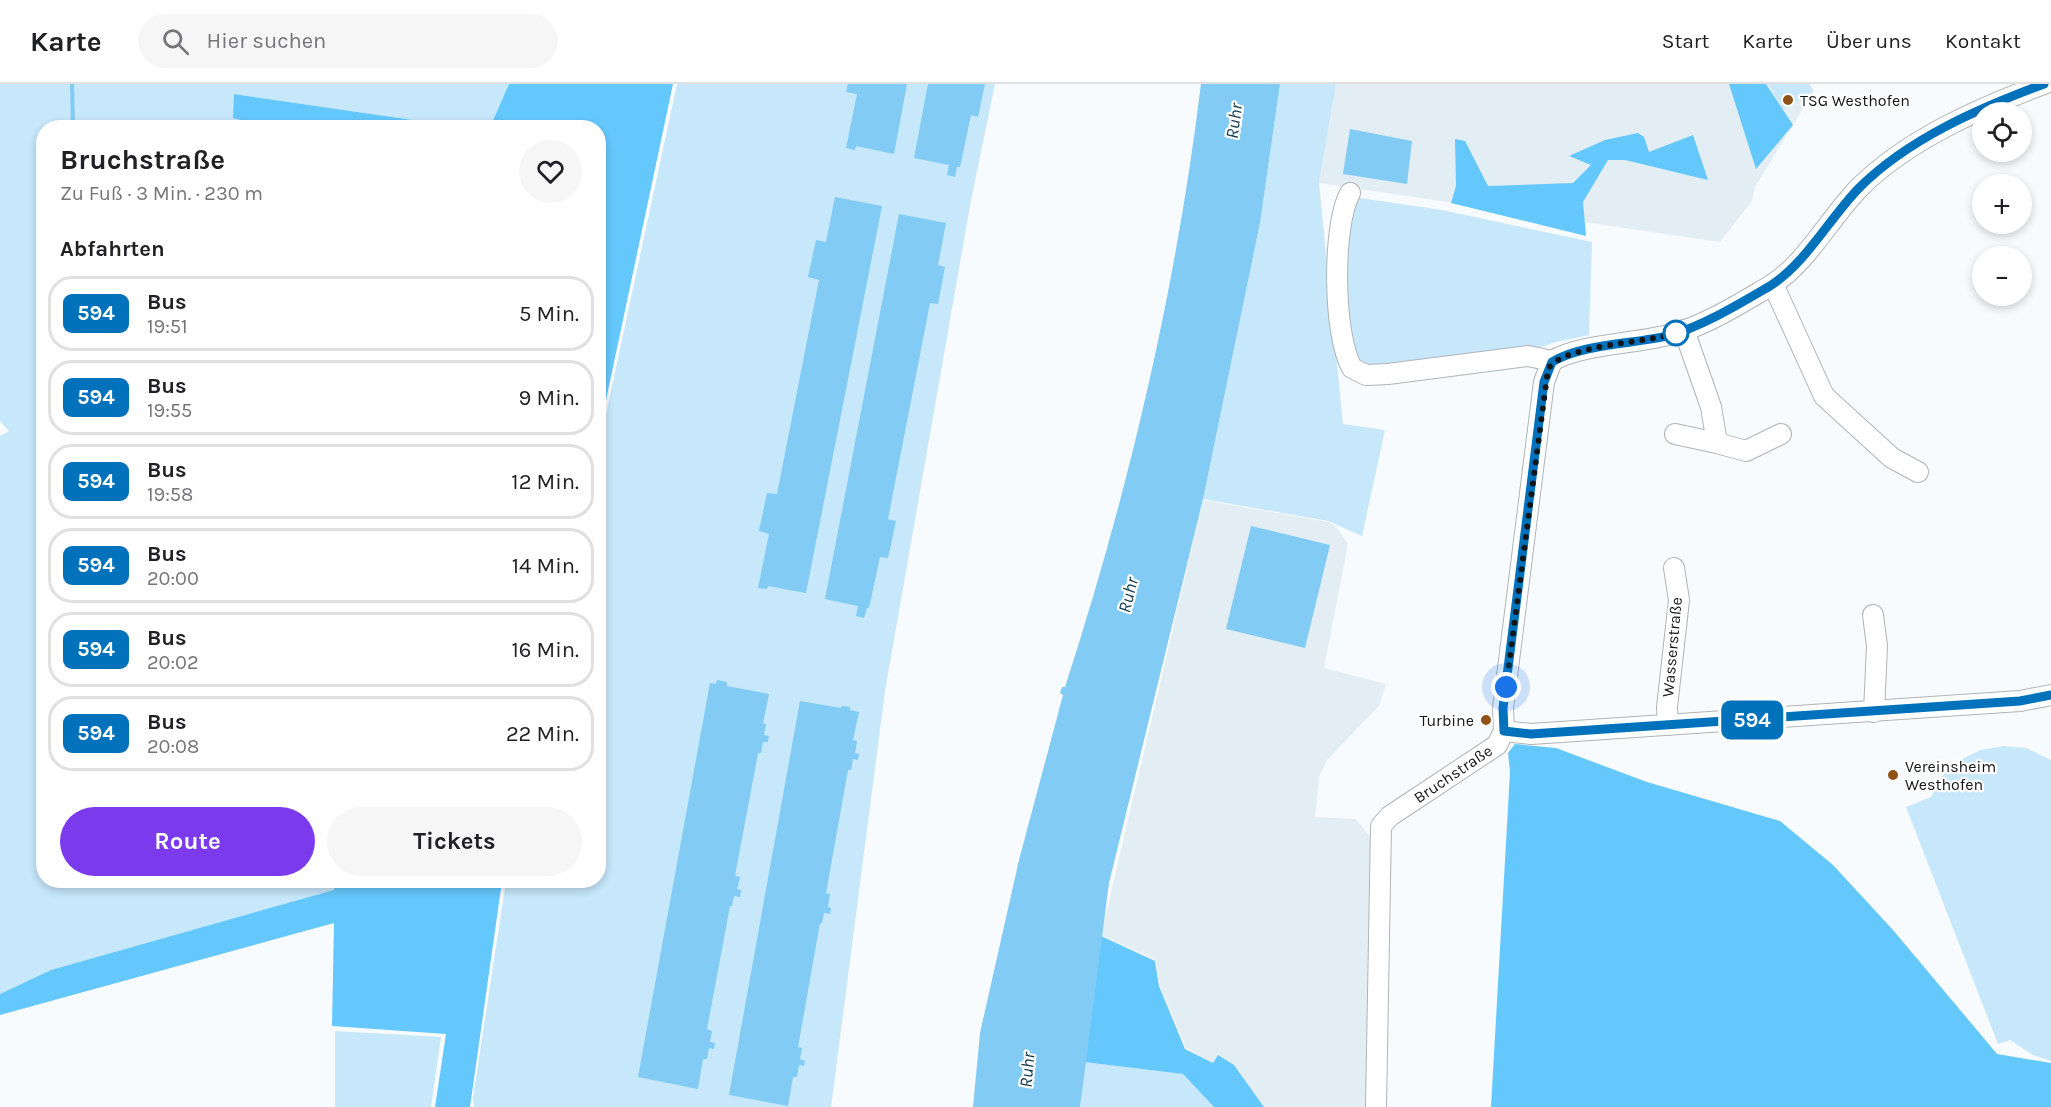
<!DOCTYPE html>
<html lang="de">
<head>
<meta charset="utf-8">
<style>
  :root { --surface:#fff; --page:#f6f6f6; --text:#202124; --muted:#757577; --line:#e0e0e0; --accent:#7c3aed }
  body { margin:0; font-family:Karla,sans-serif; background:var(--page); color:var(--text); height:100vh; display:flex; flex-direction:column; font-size:22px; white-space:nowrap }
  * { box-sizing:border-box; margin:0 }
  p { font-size:20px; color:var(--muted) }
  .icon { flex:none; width:33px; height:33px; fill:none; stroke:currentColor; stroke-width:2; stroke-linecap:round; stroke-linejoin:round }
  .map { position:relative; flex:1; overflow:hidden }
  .panel { position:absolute; left:36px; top:36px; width:570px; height:768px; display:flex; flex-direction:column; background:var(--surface); border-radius:24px; box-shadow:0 3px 9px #0003 }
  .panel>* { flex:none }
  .badge { padding:0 12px; border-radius:9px; font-size:21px; line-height:39px }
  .controls { position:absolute; left:1972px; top:18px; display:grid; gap:12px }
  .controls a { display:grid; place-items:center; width:60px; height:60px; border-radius:50%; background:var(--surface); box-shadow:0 3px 9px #0003; font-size:30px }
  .you { position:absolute; width:30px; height:30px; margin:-15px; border:4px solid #fff; border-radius:50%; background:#1a73e8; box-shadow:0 0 0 9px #1a73e833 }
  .map>.badge { position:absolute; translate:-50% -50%; box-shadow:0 0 0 3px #fff }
  h2 { padding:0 24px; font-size:22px; line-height:54px }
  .round { display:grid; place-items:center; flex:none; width:63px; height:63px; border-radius:32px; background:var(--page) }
  .head { display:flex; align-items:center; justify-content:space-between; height:102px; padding:0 24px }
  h1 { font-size:28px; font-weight:700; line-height:45px }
  .action { display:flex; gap:12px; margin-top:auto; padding:12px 24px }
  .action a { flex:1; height:69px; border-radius:36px; background:var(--accent); color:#fff; font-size:24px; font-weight:700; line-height:69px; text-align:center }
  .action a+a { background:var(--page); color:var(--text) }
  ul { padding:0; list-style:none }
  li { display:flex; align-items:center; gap:18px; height:75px; margin:0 12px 9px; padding:0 12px; border:3px solid var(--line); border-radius:24px }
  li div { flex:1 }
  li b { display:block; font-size:22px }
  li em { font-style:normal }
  li .badge { min-width:66px; font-weight:700; text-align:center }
  header { display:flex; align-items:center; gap:36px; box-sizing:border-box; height:84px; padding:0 30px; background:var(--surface); border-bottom:2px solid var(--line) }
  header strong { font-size:28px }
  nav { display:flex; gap:33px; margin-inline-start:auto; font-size:21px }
  .search { width:420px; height:54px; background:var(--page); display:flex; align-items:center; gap:15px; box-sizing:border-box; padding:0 21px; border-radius:33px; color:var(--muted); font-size:22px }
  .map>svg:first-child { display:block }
</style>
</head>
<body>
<header>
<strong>Karte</strong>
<div class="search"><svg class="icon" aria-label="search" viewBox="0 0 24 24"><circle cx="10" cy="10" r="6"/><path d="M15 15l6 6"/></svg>Hier suchen</div>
<nav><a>Start</a><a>Karte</a><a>Über uns</a><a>Kontakt</a></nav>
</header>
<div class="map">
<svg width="2051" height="1023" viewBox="0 0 2051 1023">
  <rect width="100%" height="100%" fill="#f8fbfe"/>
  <g fill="#e3eef4">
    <polygon points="1336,0 1810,0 1814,7 1755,103 1752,117 1720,158 1319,99"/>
    <polygon points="1203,416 1329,438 1338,445 1348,460 1324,584 1386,600 1379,622 1327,676 1319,693 1315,733 1356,735 1381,766 1370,1023 1264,1023 1234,981 1217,971 1213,979 1186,964 1160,902 1156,876 1101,851"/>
  </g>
  <g fill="#c7e7fb">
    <polygon points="0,0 509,0 490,43 461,43 234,10 234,34 271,43 44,44 44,796 335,796 335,806 51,886 0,910 0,352 9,347 0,337"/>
    <polygon points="677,0 995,0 971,116 885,607 831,1023 474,1023 473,1014 506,797 598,796 599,363"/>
    <polygon points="1280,0 1336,0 1319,99 1343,340 1385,346 1362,452 1328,437 1203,415 1260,139"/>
    <polygon points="1769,0 1809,0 1813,7 1783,25"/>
    <polygon points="1353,113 1442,126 1592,158 1589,251 1556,258 1529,267 1381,287 1353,278 1342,193"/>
    <polygon points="2004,662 2026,664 2051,676 2051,977 2033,971 2010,956 1998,960 1906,723 1931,713 1942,692 1960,676 1981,666"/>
    <polygon points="335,947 441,953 431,1023 335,1023"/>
    <polygon points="1084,978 1183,990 1214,1023 1080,1023"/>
  </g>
  <g fill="#65c8fc">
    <polygon points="509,0 673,0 599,349 598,44 490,43"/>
    <polygon points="1729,0 1766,0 1793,41 1756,85"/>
    <polygon points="234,10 461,43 271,44 233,34"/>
    <polygon points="1638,49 1644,53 1649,68 1693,51 1708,96 1625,76 1608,76 1583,118 1586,152 1451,119 1456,102 1455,55 1465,57 1488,102 1573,99 1591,81 1569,72 1605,56"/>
    <polygon points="1515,660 1556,664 1647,698 1780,737 1833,781 1893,846 1997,970 2051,979 2051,1023 1491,1023 1510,688 1508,669"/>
    <polygon points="335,797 502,797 470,1023 435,1023 446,950 332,942 334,839 0,931 0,910 51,886 334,806"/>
    <polygon points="1101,852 1155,877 1159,902 1185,965 1213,979 1218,971 1234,981 1264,1023 1214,1023 1183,990 1084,978"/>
  </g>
  <g fill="#81cbf5">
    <polygon points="848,0 907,0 894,70 856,62 855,66 846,64 857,10 846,8"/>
    <polygon points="928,0 985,0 978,33 971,31 960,83 957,83 955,93 947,91 949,81 914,74"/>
    <path d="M1201,0H1280L1260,139L1203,415L1109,799L1080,1023H973L980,949L1019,776L1063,611L1060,609L1062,603H1065C1129,406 1176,205 1201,0Z"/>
    <polygon points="1350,45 1412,57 1407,100 1343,90"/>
    <polygon points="835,113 882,122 806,509 768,502 767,505 758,504 769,450 759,447 767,409 777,410 819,196 808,193 816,156 826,158"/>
    <polygon points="899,130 946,139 938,181 945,183 938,220 930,219 888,435 896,437 888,474 880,473 869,524 867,524 864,534 856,532 858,522 825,515"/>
    <polygon points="1251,442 1330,461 1305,564 1226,545"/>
    <polygon points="717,596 727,598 727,602 769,610 763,639 766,640 764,651 769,652 768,658 763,658 761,669 758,669 735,792 740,793 737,805 741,806 740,813 734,812 732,822 730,822 707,945 712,947 710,958 715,959 714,965 709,964 707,975 703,975 698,1005 638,993 710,599 716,600"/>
    <polygon points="800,617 841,624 842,622 850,623 850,626 859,628 853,656 857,657 855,669 859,670 858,676 853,675 851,686 848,686 826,809 830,810 828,823 831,824 830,830 824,829 822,839 820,839 798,963 802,964 800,975 805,977 804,982 799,981 797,993 793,993 788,1022 729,1011"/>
  </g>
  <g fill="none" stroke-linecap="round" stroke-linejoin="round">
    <polyline stroke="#81cbf5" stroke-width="4" points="72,0 73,44"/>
    <defs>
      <g id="minor">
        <path d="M1350,109C1332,142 1333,251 1352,284L1366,291L1388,290L1528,272L1552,277"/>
        <polyline points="1773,200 1824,312 1892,374 1918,388"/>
        <polyline points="1675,350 1717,359 1711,323 1684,246"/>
        <polyline points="1717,359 1746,367 1781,350"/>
        <polyline points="1873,531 1877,562 1874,628"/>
        <polyline points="1668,641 1667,623 1679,516 1674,484"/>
        <polyline points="1504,647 1531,650 2020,617 2051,611"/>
        <path d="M1376,1023L1381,742L1390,732L1497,661L1504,647L1503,624L1544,298L1552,277C1583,259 1640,260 1676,249C1708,240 1741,219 1770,202C1806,180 1829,135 1859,104C1908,55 1980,24 2044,0"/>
      </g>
    </defs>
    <use href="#minor" stroke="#b0b4b6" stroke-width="22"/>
    <use href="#minor" stroke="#fff" stroke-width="20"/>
  </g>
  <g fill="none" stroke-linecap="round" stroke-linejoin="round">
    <defs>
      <path id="line" d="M2044,0C1979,24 1908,55 1859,104C1829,135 1806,179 1770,202C1741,219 1700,244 1667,252C1633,260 1581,260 1552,278L1544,298L1503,624L1504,647L1531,650L2020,617L2051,611"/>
    </defs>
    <use href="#line" stroke="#fff" stroke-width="14"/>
    <use href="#line" stroke="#0072bc" stroke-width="9"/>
    <path stroke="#141516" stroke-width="6" stroke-dasharray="0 10.8" d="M1506,603L1548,285C1562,261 1647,259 1676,249"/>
  </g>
  <g fill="#8f5116" stroke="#fff" stroke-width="2">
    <circle cx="1788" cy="16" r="6"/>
    <circle cx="1486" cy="636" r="6"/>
    <circle cx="1893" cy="691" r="6"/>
  </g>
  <circle fill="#fff" stroke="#0072bc" stroke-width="3" cx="1676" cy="249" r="12"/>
  <g text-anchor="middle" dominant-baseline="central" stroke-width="4.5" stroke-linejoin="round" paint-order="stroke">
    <g font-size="16" fill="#141516" stroke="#fff" text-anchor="start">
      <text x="1800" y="16">TSG Westhofen</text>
      <text x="1474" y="636" text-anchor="end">Turbine</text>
      <text x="1905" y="682">Vereinsheim<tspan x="1905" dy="18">Westhofen</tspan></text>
    </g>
    <g font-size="16" fill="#141516" stroke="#fff">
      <text transform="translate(1672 563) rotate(-85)">Wasserstraße</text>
      <text transform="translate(1453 690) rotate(-34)">Bruchstraße</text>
    </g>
    <g font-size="18" font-style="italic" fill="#103b50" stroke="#fff">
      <text transform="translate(1234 37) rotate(-82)">Ruhr</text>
      <text transform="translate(1128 511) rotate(-76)">Ruhr</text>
      <text transform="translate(1027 986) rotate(-85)">Ruhr</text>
    </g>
  </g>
</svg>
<div class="controls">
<a><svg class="icon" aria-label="locate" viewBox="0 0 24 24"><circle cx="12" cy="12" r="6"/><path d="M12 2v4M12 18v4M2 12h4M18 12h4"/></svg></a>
<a>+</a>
<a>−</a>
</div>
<div class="you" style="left:1506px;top:603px"></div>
<b class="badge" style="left:1752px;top:636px;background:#0072bc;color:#fff">594</b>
<section class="panel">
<div class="head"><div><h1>Bruchstraße</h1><p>Zu Fuß · 3 Min. · 230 m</p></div><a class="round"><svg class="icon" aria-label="heart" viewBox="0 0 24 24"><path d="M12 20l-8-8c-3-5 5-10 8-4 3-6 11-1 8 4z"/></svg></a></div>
<h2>Abfahrten</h2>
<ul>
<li><span class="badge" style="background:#0072bc;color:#fff">594</span><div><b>Bus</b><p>19:51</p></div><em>5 Min.</em></li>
<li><span class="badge" style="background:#0072bc;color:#fff">594</span><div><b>Bus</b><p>19:55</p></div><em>9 Min.</em></li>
<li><span class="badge" style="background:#0072bc;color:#fff">594</span><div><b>Bus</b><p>19:58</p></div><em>12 Min.</em></li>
<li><span class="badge" style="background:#0072bc;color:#fff">594</span><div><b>Bus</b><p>20:00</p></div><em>14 Min.</em></li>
<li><span class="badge" style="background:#0072bc;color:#fff">594</span><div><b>Bus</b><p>20:02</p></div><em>16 Min.</em></li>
<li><span class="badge" style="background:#0072bc;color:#fff">594</span><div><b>Bus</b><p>20:08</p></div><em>22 Min.</em></li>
</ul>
<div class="action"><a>Route</a><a>Tickets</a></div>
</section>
</div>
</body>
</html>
